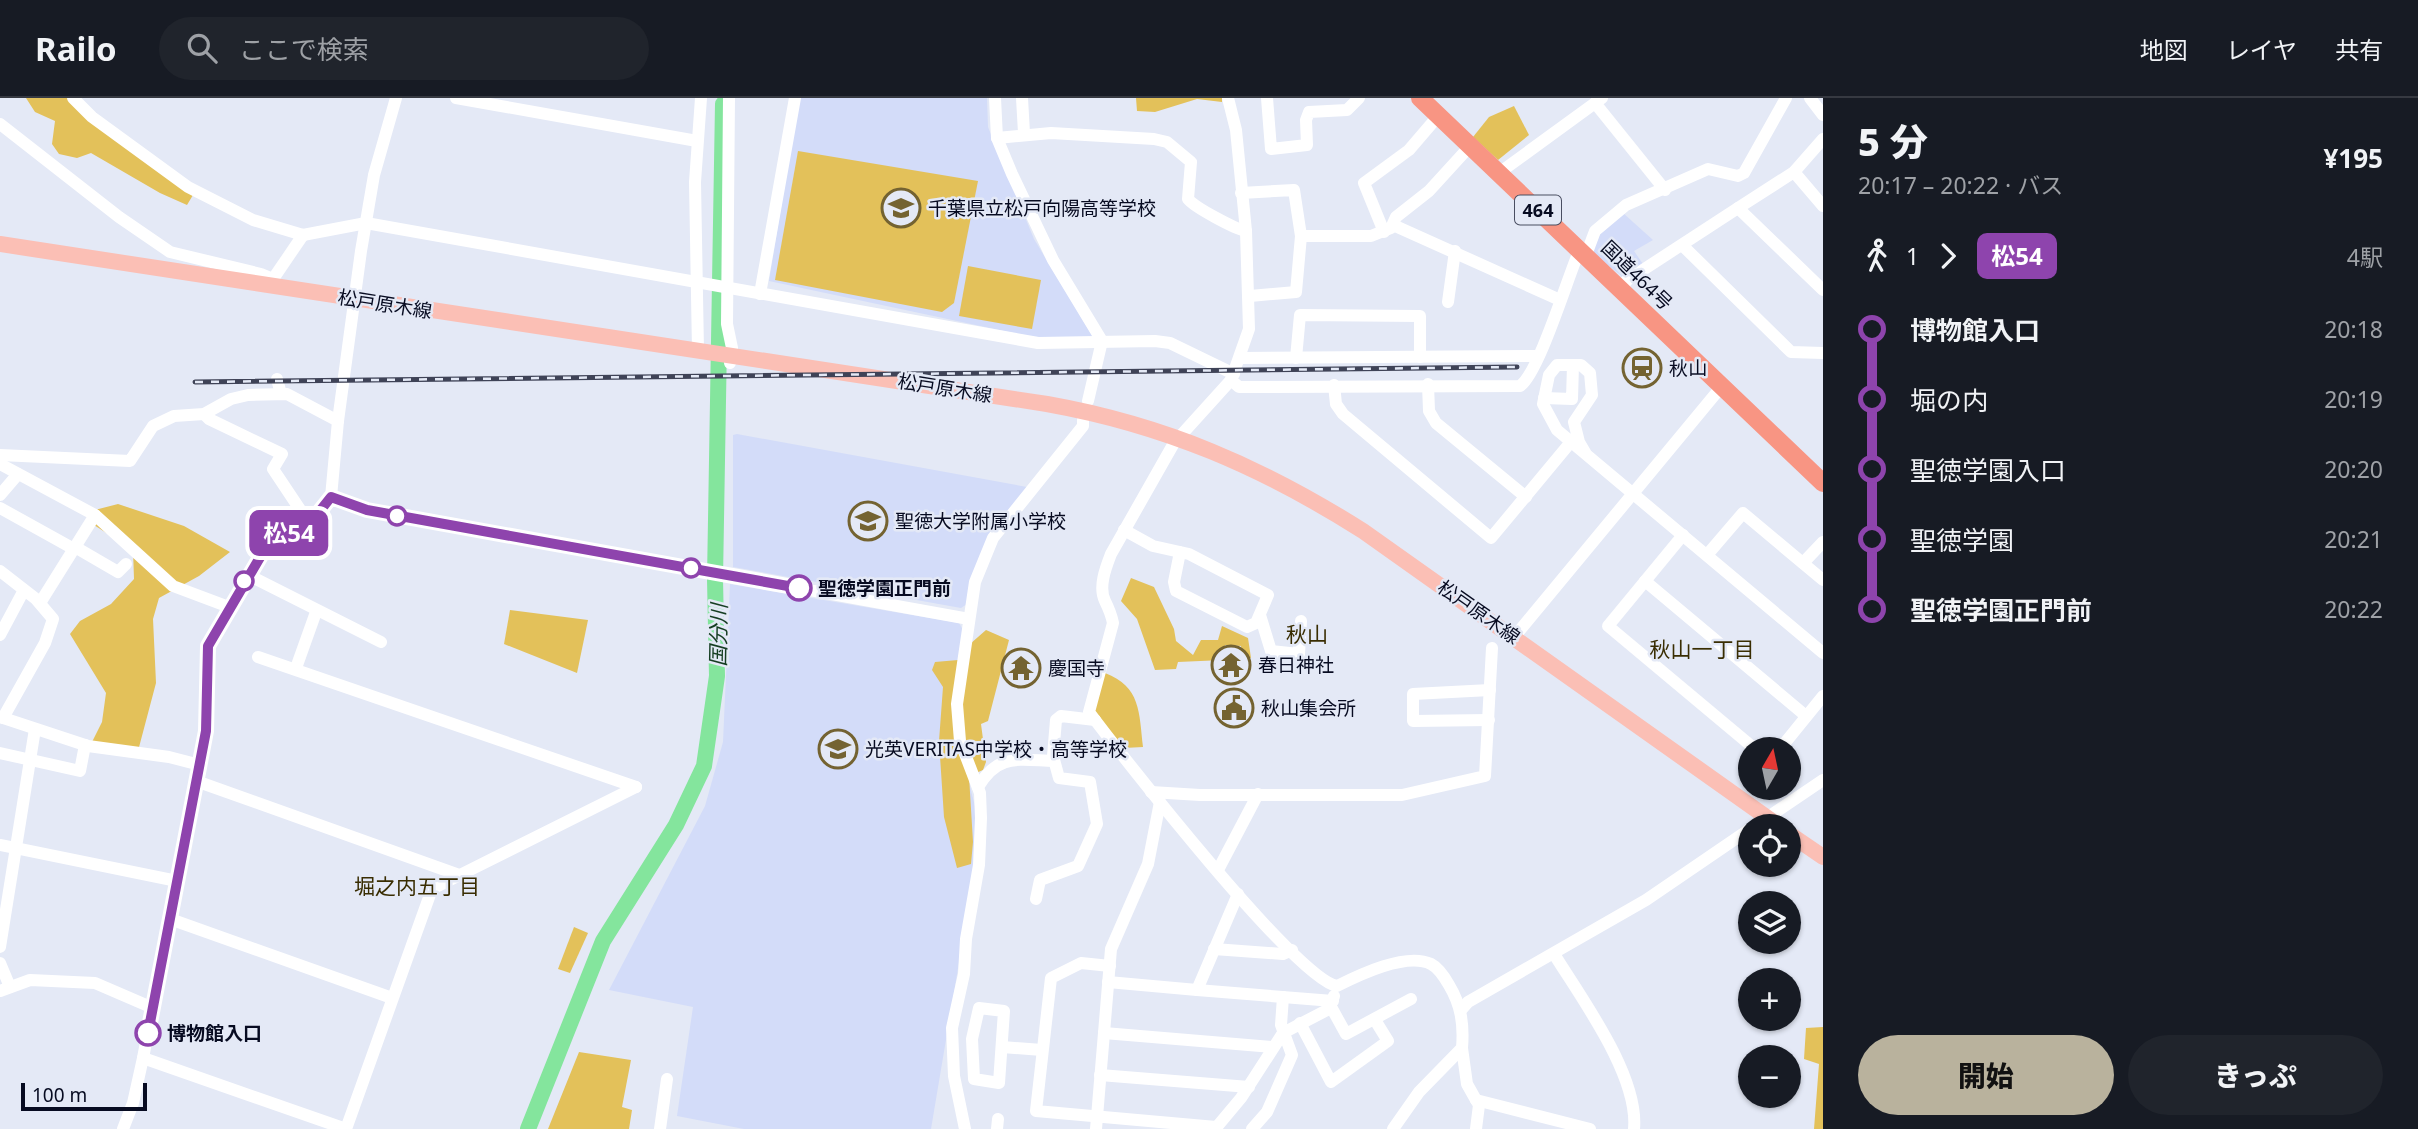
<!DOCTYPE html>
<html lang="ja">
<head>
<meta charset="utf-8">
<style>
  :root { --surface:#171b24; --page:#20242c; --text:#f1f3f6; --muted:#9ea1a6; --line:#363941; --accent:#b9b29d }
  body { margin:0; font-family:"Noto Sans","Noto Sans JP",sans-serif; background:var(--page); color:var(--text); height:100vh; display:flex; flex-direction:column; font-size:26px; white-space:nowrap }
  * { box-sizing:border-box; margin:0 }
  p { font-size:23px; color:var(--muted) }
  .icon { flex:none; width:38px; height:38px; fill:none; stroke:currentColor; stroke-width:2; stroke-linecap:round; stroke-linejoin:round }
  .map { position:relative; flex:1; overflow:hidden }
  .sheet { display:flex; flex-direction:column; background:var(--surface); width:595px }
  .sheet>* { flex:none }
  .badge { padding:0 14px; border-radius:10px; font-size:24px; line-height:46px }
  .needle { width:46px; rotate:9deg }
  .buttons { position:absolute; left:1738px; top:639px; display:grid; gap:14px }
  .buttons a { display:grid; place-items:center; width:63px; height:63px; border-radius:50%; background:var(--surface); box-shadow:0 2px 5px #0004; font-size:35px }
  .scale { position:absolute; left:21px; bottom:18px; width:126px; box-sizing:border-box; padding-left:7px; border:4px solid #070b21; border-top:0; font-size:19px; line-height:24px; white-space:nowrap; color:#070b21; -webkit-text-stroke:5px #e4e9f6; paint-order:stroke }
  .map>.badge { position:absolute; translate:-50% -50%; box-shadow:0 0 0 4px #fff }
  .legs { display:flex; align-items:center; gap:10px; height:77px; padding:0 35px; font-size:23px }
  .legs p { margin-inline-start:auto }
  .summary { display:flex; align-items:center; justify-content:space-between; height:119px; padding:0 35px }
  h1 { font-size:38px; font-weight:800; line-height:52px }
  .cta { display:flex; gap:14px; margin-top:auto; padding:14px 35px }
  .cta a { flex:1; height:80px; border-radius:42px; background:var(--accent); color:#111; font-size:28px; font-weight:800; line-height:80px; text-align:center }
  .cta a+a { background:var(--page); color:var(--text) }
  ul { padding:0 35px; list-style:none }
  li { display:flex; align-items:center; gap:24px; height:70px; font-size:26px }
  li i { display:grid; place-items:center; width:10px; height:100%; margin:0 9px; background:currentColor }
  li i::after { content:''; width:18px; height:18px; margin:-9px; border:5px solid; border-radius:50%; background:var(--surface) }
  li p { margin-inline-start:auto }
  li:first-child i { background:linear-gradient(#0000 50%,currentColor 0) }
  li:last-child i { background:linear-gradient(currentColor 50%,#0000 0) }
  header { display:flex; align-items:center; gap:42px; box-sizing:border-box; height:98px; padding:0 35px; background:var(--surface); border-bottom:2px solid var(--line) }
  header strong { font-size:33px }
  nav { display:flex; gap:38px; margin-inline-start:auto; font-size:24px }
  .search { width:490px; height:63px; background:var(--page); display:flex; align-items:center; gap:18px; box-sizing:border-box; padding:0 24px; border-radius:38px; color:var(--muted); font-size:26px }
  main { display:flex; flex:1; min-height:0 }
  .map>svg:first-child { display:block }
</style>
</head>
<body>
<header>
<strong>Railo</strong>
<div class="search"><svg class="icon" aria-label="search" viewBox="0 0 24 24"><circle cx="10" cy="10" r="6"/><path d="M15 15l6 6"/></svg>ここで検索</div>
<nav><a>地図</a><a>レイヤ</a><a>共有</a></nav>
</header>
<main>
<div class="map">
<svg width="1823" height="1031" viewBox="0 0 1823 1031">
  <rect width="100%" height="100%" fill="#e4e9f6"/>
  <g fill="#d3dcf9">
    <polygon points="799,0 987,0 988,29 1034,141 1093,239 1037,240 769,183"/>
    <polygon points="1623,115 1653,142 1634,153 1645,169 1623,179 1592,155 1601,134"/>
    <polygon points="737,336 1027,389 980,457 967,506 961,510 733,469 733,337"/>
    <polygon points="730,486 959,525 963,532 966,673 977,716 974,775 931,1031 744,1031 677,1018 693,909 609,892 705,708 723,644"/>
  </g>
  <g fill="#e3c15a">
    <polygon points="26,0 68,0 193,97 187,107 160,95 91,55 77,60 59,56 52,46 55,23 35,14"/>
    <polygon points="1136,0 1222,0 1222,4 1197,1 1155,14 1137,13"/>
    <polygon points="1514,8 1529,37 1498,62 1473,39 1489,19"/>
    <polygon points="798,53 978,83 954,205 942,214 775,182"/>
    <polygon points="968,168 1041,182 1032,231 959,218"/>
    <polygon points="118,406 184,428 230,454 199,478 159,500 153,521 156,585 138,653 92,644 102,624 106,595 70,536 80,523 111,506 134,481 133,452 94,427 87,414"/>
    <polygon points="1131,480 1154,489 1174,531 1176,543 1193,557 1201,542 1218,542 1222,528 1248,540 1251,560 1242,559 1241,548 1225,547 1223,562 1178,564 1176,571 1155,572 1137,521 1121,503"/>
    <polygon points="510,512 588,522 577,575 504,546"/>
    <polygon points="986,532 1009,542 988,623 981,626 986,664 983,672 969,678 973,744 971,766 957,770 944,719 939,643 943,589 932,572 935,564 958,562 970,546"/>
    <path d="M1105,575C1141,589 1139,614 1143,649L1124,650L1094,614Z"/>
    <polygon points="574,829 588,835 570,875 558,871"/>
    <polygon points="1823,929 1823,1031 1814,1031 1819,966 1804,961 1806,930"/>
    <polygon points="579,954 631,962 622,1009 632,1012 629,1031 548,1031"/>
  </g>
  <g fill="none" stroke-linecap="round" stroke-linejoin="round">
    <polyline stroke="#84e59d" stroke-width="16" points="528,1031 603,843 676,727 704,668 717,578 715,481 723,6"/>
    <g stroke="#fff" stroke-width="12">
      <polyline points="73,0 92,19 188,89 253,122 303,137 366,125 1038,245 1155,243 1170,245 1234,276"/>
      <polyline points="456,0 697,43"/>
      <polyline points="729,0 727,226 732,250 730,265"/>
      <polyline points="995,0 997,40 1012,76 1053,162 1102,243 1088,303"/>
      <polyline points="1022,0 1024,35"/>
      <path d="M1228,0L1236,32L1246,133L1249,231L1231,282L1174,345L1111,456C1106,469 1098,489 1105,503C1109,511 1111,515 1113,525L1089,614C1122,658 1297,882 1337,888C1359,877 1406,854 1431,866C1439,870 1445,880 1449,887C1461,907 1464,926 1462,950L1419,994L1393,1031"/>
      <polyline points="1267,0 1271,51 1307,47 1306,22 1309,14 1347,12 1359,0"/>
      <polyline points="1810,0 1823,17"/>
      <polyline points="1595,5 1665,92"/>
      <polyline points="0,26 119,119 170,154 261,176 273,181 272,189"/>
      <path d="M997,40L1051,35L1154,41L1167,44L1191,64L1188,101C1194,109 1235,131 1246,133"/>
      <polyline points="1823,41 1794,74 1738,110 1823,192"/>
      <polyline points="1794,74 1823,108"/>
      <polyline points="1499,75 1602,0"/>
      <polyline points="1241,95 1294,92 1301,138"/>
      <polyline points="1393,127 1560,202"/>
      <polyline points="1384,134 1364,85 1409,52 1439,17"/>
      <polyline points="1682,147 1791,254 1823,255"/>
      <polyline points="1586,157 1595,133 1626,107 1708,71 1738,78 1744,75 1786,0"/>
      <polyline points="273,181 303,137"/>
      <polyline points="1623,191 1626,183 1738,110"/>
      <polyline points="760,196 795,0"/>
      <polyline points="1250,198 1296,194 1301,138 1371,138 1391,130 1396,119 1429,93 1471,47"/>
      <polyline points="1448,204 1455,153"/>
      <polyline points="698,253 695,84 701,0"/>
      <polyline points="1240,260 1537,258"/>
      <polyline points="1296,260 1300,217 1420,218 1420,259"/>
      <polyline points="277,281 281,296"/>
      <path d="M1231,282L1239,289L1520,288C1539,275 1568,178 1580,151"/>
      <polyline points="1428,286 1429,313 1436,325 1526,399"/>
      <polyline points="1334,287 1336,306 1343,316 1491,440 1570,345"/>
      <polyline points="1544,300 1572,301 1573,267"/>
      <polyline points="204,316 209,321 282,356 273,371 307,422"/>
      <polyline points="1586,356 1579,344 1574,324 1592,297 1590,275 1581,267 1557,267 1549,277 1543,306 1557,332 1823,555"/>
      <polyline points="0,357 130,363 153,328 174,318 204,316 231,301 248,297 287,296 338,323"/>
      <polyline points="0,366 95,417 173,488 229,509"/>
      <polyline points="0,397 18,376"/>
      <polyline points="331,399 367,412 969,521"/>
      <polyline points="0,410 74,451"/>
      <polyline points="1124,432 1153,448 1189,456 1268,497 1256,525 1247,529 1176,493 1174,484 1180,454"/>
      <polyline points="1683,437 1608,528 1755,651"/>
      <polyline points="75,449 118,474 126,466"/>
      <polyline points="1707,457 1743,415 1823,482"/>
      <polyline points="1803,465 1823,444"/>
      <polyline points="0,473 36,501 53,521 45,545 3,620"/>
      <polyline points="248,477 381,544"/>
      <polyline points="1645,483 1806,618"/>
      <polyline points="40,505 95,417"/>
      <polyline points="1260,517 1271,553 1299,556 1301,523"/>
      <polyline points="0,537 24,492"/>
      <polyline points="1515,538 1722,288"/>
      <polyline points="258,559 636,689"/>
      <polyline points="296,570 316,514"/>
      <polyline points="0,619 88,648 169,659 200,667"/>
      <polyline points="1489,622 1413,623 1413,596 1490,592"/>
      <polyline points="1780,651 1823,598"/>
      <polyline points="0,655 80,673 85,647"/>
      <polyline points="196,683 459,777"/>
      <path d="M978,689C998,655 1018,662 1054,663"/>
      <polyline points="1151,694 1200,697 1402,697 1485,678 1492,550"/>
      <polyline points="1755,728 1823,682"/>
      <polyline points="0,747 177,783"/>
      <polyline points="1218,772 1258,696"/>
      <polyline points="1238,796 1197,892 1333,903"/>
      <polyline points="1036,801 1040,782 1078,768 1097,726 1090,684 1059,680 1053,658 1056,622 1061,618 1095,622"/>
      <polyline points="170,821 392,900"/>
      <polyline points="0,849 35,631"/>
      <polyline points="1214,851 1283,856 1292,852"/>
      <path d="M1554,856C1582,901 1639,978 1634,1031"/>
      <polyline points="0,865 10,889"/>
      <polyline points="1110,868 1081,865 1051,880 1036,1013 1216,1029"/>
      <polyline points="1108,884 1197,892"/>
      <polyline points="0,893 30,882 95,885 153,910"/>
      <polyline points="1330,907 1346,936 1411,901"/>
      <polygon points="979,910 1004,913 999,985 974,981 972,941"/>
      <polyline points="1461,912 1468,904 1646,802 1750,731"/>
      <polyline points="1300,925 1331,984 1388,943 1375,922"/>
      <polyline points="1104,935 1273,949"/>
      <polyline points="1002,949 1042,952"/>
      <polyline points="1462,950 1467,986 1476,1002 1590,1031"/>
      <polyline points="143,960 346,1031"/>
      <polyline points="1100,977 1249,989"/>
      <polyline points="123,1031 133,1005 143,960 206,633 208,548 262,456 319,414 331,399 338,323 361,153 374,77 396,0"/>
      <polyline points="346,1031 432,791 636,689"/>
      <polyline points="660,1031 667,981"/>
      <polyline points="965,1031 954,978 952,930 964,876 966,841 979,767 981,720 980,695 960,643 957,606 975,484 993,440 1083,328 1083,322"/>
      <polyline points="997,1031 998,1021"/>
      <polyline points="1096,1031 1111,851 1148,766 1160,704"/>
      <polyline points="1215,1031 1241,1000 1283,935 1329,911 1334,898"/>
      <polyline points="1252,1031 1267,1014 1292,957 1281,927 1283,899"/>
      <polyline points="1476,1031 1479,1007 1476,1002"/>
    </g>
    <g stroke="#fbbfb5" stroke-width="16">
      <path d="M0,146L1047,306C1165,327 1262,369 1363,433L1779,728"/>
      <polyline points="1788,735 1823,759"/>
    </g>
    <polyline stroke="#f89583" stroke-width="18" points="1420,0 1823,385"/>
    <defs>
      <polyline id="rail" points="195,284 1517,269"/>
    </defs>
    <use href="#rail" stroke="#3f4357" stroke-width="5"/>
    <use href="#rail" stroke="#e4e9f6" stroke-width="2.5" stroke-dasharray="8" stroke-linecap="butt"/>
  </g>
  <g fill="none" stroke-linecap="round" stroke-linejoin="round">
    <defs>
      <polyline id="line-1" points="148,935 206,633 208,548 262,456 319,414 331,399 367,412 799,490"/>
    </defs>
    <use href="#line-1" stroke="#fff" stroke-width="16"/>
    <use href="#line-1" stroke="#8e44ad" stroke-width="10"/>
  </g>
  <defs>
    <symbol id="school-ring" viewBox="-11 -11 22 22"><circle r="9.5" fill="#e4e9f6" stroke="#746331" stroke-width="1.5"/><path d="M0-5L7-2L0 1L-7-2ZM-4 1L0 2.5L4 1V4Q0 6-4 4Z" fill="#746331"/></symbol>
    <symbol id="station-ring" viewBox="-11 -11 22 22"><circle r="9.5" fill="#e4e9f6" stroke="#746331" stroke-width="1.5"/><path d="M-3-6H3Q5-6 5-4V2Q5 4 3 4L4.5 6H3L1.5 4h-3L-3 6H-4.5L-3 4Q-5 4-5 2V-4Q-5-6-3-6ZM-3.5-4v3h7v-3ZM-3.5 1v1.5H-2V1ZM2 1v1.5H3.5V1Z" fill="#746331"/></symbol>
    <symbol id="temple-ring" viewBox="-11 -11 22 22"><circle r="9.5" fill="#e4e9f6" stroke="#746331" stroke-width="1.5"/><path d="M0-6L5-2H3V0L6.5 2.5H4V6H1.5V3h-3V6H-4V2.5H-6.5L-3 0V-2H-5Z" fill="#746331"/></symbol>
    <symbol id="civic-ring" viewBox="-11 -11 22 22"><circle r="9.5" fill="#e4e9f6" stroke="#746331" stroke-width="1.5"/><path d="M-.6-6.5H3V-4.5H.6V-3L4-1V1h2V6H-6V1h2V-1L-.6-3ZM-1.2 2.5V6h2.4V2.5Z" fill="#746331"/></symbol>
  </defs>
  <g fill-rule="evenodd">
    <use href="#school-ring" x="879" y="88" width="44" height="44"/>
    <use href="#station-ring" x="1620" y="248" width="44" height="44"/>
    <use href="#school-ring" x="846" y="401" width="44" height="44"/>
    <use href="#temple-ring" x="1209" y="545" width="44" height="44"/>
    <use href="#temple-ring" x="999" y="548" width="44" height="44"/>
    <use href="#civic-ring" x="1212" y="588" width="44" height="44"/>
    <use href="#school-ring" x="816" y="629" width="44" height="44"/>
  </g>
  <g fill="#fff" stroke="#8e44ad" stroke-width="3.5">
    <circle cx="397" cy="418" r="9"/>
    <circle cx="691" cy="470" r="9"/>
    <circle cx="244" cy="483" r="9"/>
    <circle cx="799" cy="490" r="12"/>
    <circle cx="148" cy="935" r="12"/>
  </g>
  <g text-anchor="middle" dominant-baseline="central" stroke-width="5" stroke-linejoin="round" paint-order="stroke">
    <rect fill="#e4e9f6" stroke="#494e61" stroke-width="2" x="1515" y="97.5" width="46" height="29" rx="5"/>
    <g font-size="18" font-weight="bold" fill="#070b21">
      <text x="1538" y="112">464</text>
    </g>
    <g font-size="19" fill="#070b21" stroke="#e4e9f6" text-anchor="start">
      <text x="928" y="110">千葉県立松戸向陽高等学校</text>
      <text x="1669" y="270">秋山</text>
      <text x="895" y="423">聖徳大学附属小学校</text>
      <text x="1258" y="567">春日神社</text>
      <text x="1048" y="570">慶国寺</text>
      <text x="1261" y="610">秋山集会所</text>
      <text x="865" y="651">光英VERITAS中学校・高等学校</text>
    </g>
    <g font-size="19" fill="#070b21" stroke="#e4e9f6">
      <text transform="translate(1637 177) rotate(44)">国道464号</text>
      <text transform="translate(385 206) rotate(9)">松戸原木線</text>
      <text transform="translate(945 290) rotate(9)">松戸原木線</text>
      <text transform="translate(1479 514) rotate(35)">松戸原木線</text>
    </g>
    <g font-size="19" font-weight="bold" fill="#070b21" stroke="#e4e9f6" text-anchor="start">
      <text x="818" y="490">聖徳学園正門前</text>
      <text x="167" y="935">博物館入口</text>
    </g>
    <g font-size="21" fill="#392d02" stroke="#e4e9f6">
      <text x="1307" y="536">秋山</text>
      <text x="1702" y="551">秋山一丁目</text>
      <text x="417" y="788">堀之内五丁目</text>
    </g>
    <g font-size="21" font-style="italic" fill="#163e22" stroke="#e4e9f6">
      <text transform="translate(718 537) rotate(-89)">国分川</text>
    </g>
  </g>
</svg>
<div class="buttons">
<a><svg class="needle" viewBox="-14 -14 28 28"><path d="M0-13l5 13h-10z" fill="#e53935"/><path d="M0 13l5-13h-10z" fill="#9ea1a6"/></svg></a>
<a><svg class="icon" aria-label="locate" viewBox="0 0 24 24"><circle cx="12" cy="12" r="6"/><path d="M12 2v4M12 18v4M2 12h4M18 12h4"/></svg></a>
<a><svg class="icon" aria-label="layers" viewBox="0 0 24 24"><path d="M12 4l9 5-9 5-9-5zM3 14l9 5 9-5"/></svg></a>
<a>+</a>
<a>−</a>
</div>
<div class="scale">100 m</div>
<b class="badge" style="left:289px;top:435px;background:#8e44ad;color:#fff">松54</b>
</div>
<section class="sheet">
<div class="summary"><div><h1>5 分</h1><p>20:17 – 20:22 · バス</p></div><b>¥195</b></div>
<div class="legs"><svg class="icon" aria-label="walk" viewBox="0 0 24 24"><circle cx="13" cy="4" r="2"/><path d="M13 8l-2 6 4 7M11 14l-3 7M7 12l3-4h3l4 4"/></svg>1<svg class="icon" aria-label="forward" viewBox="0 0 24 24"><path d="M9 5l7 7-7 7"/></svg><b class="badge" style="background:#8e44ad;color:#fff">松54</b><p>4駅</p></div>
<ul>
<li><i style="color:#8e44ad"></i><b>博物館入口</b><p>20:18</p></li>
<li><i style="color:#8e44ad"></i><span>堀の内</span><p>20:19</p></li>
<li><i style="color:#8e44ad"></i><span>聖徳学園入口</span><p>20:20</p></li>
<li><i style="color:#8e44ad"></i><span>聖徳学園</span><p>20:21</p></li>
<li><i style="color:#8e44ad"></i><b>聖徳学園正門前</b><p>20:22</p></li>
</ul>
<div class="cta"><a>開始</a><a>きっぷ</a></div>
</section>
</main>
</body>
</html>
